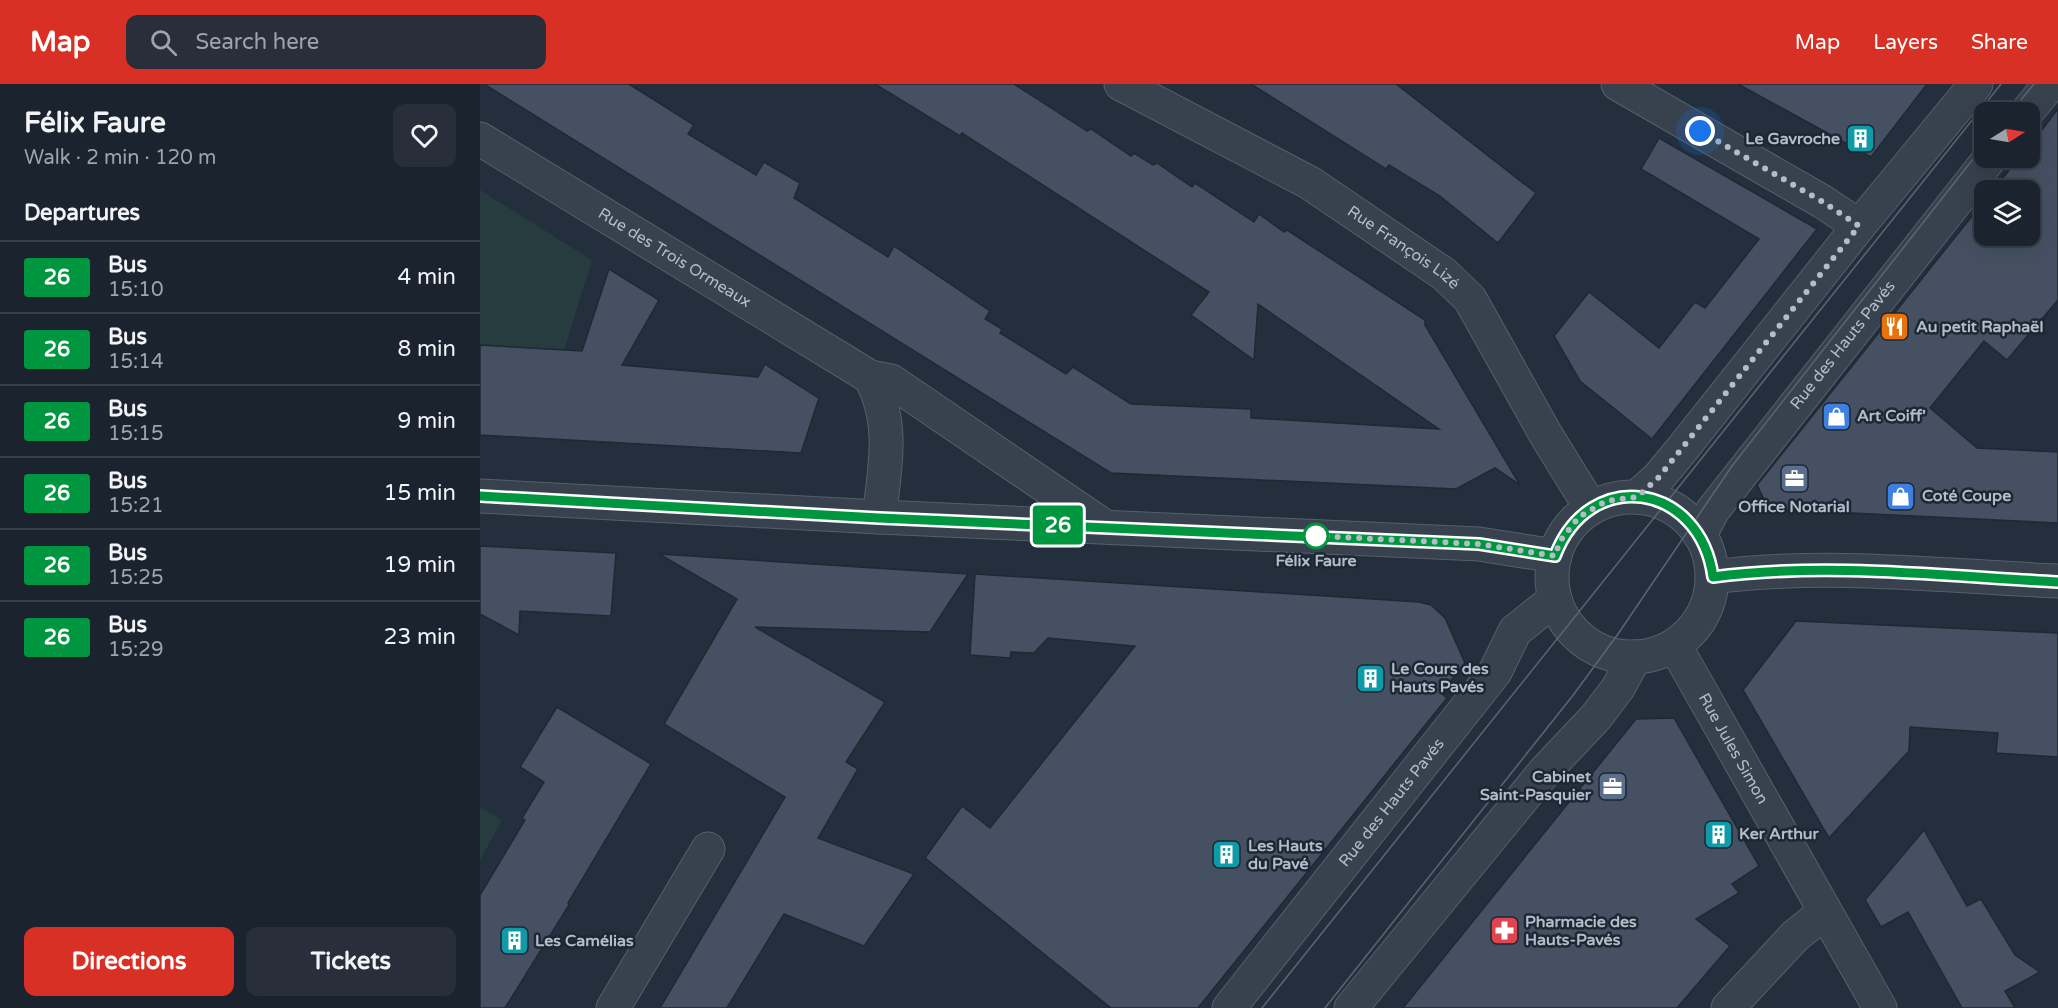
<!DOCTYPE html>
<html lang="en">
<head>
<meta charset="utf-8">
<style>
  :root { --surface:#1b232e; --page:#282f3a; --text:#f1f3f6; --muted:#a0a4aa; --line:#39404a; --accent:#d93025 }
  body { margin:0; font-family:"Varela Round",sans-serif; background:var(--page); color:var(--text); height:100vh; display:flex; flex-direction:column; font-size:22px; white-space:nowrap }
  * { box-sizing:border-box; margin:0 }
  p { font-size:20px; color:var(--muted) }
  .icon { flex:none; width:33px; height:33px; fill:none; stroke:currentColor; stroke-width:2; stroke-linecap:round; stroke-linejoin:round }
  .map { position:relative; flex:1; overflow:hidden }
  .drawer { display:flex; flex-direction:column; background:var(--surface); width:480px }
  .drawer>* { flex:none }
  .badge { padding:0 12px; border-radius:4px; font-size:21px; line-height:39px }
  .needle { width:39px; rotate:79deg }
  .tools { position:absolute; left:1494px; top:18px; display:grid; gap:12px }
  .tools a { display:grid; place-items:center; width:66px; height:66px; border-radius:12px; background:var(--surface); box-shadow:0 6px 24px #0002,0 0 0 2px var(--line); font-size:30px }
  .you { position:absolute; width:30px; height:30px; margin:-15px; border:4px solid #fff; border-radius:50%; background:#1a73e8; box-shadow:0 0 0 9px #1a73e833 }
  .map>.badge { position:absolute; translate:-50% -50%; box-shadow:0 0 0 3px #fff }
  h2 { padding:0 24px; font-size:22px; line-height:54px }
  .round { display:grid; place-items:center; flex:none; width:63px; height:63px; border-radius:12px; background:var(--page) }
  .headline { display:flex; align-items:center; justify-content:space-between; height:102px; padding:0 24px }
  h1 { font-size:28px; font-weight:800; line-height:45px }
  .primary-button { display:flex; gap:12px; margin-top:auto; padding:12px 24px }
  .primary-button a { flex:1; height:69px; border-radius:12px; background:var(--accent); color:#fff; font-size:24px; font-weight:800; line-height:69px; text-align:center }
  .primary-button a+a { background:var(--page); color:var(--text) }
  ul { padding:0; list-style:none }
  li { display:flex; align-items:center; gap:18px; height:72px; padding:0 24px; border-top:2px solid var(--line) }
  li div { flex:1 }
  li b { display:block; font-size:22px }
  li em { font-style:normal }
  li .badge { min-width:66px; font-weight:700; text-align:center }
  header { display:flex; align-items:center; gap:36px; box-sizing:border-box; height:84px; padding:0 30px; background:var(--accent); color:#fff }
  header strong { font-size:28px }
  nav { display:flex; gap:33px; margin-inline-start:auto; font-size:21px }
  .search { width:420px; height:54px; background:var(--page); display:flex; align-items:center; gap:15px; box-sizing:border-box; padding:0 21px; border-radius:12px; color:var(--muted); font-size:22px }
  main { display:flex; flex:1; min-height:0 }
  .map>svg:first-child { display:block }
</style>
</head>
<body>
<header>
<strong>Map</strong>
<div class="search"><svg class="icon" aria-label="search" viewBox="0 0 24 24"><circle cx="10" cy="10" r="6"/><path d="M15 15l6 6"/></svg>Search here</div>
<nav><a>Map</a><a>Layers</a><a>Share</a></nav>
</header>
<main>
<section class="drawer">
<div class="headline"><div><h1>Félix Faure</h1><p>Walk · 2 min · 120 m</p></div><a class="round"><svg class="icon" aria-label="heart" viewBox="0 0 24 24"><path d="M12 20l-8-8c-3-5 5-10 8-4 3-6 11-1 8 4z"/></svg></a></div>
<h2>Departures</h2>
<ul>
<li><span class="badge" style="background:#009640;color:#fff">26</span><div><b>Bus</b><p>15:10</p></div><em>4 min</em></li>
<li><span class="badge" style="background:#009640;color:#fff">26</span><div><b>Bus</b><p>15:14</p></div><em>8 min</em></li>
<li><span class="badge" style="background:#009640;color:#fff">26</span><div><b>Bus</b><p>15:15</p></div><em>9 min</em></li>
<li><span class="badge" style="background:#009640;color:#fff">26</span><div><b>Bus</b><p>15:21</p></div><em>15 min</em></li>
<li><span class="badge" style="background:#009640;color:#fff">26</span><div><b>Bus</b><p>15:25</p></div><em>19 min</em></li>
<li><span class="badge" style="background:#009640;color:#fff">26</span><div><b>Bus</b><p>15:29</p></div><em>23 min</em></li>
</ul>
<div class="primary-button"><a>Directions</a><a>Tickets</a></div>
</section>
<div class="map">
<svg width="1578" height="924" viewBox="0 0 1578 924">
  <rect width="100%" height="100%" fill="#242f3e"/>
  <g fill="#263c3f">
    <polygon points="0,106 112,176 84,266 0,261"/>
    <polygon points="0,723 22,736 0,776"/>
  </g>
  <g fill="#455162" stroke="#1f2835" stroke-width="1.5">
    <polygon points="4,0 149,0 214,41 208,50 276,91 284,78 320,99 314,114 408,173 414,162 510,227 505,235 522,245 520,249 586,290 593,283 651,320 771,325 771,334 959,345 778,220 774,276 711,231 729,208 482,49 480,52 395,0 534,0 607,47 611,45 651,72 654,69 673,81 677,79 712,103 715,99 774,138 779,130 804,148 807,146 945,236 945,241 1040,401 1015,384 976,405 631,389"/>
    <polygon points="771,0 916,0 1056,109 1018,159 960,112 909,81 906,85"/>
    <polygon points="1258,0 1447,0 1391,73"/>
    <polygon points="1578,25 1578,216 1527,276 1504,257 1450,324 1497,364 1578,368 1578,439 1289,425 1277,401 1504,117 1504,152 1550,152 1550,106 1513,106 1539,74 1550,74 1550,61"/>
    <polygon points="1179,54 1337,145 1172,355 1100,297 1074,252 1109,208 1179,264 1215,218 1225,224 1279,155 1161,85"/>
    <polygon points="129,185 179,216 142,281 278,293 285,280 339,314 321,369 0,351 0,261 102,267"/>
    <polygon points="0,462 136,469 131,532 40,527 39,551 0,530"/>
    <polygon points="179,470 488,490 450,548 275,543 405,618 366,678 378,685 338,754 434,790 384,862 304,830 247,924 180,924 305,713 184,640 257,515"/>
    <polygon points="495,490 939,518 951,521 965,534 985,579 961,609 967,614 718,924 631,924 445,774 482,722 510,744 655,562 568,554 554,569 531,568 530,574 490,571"/>
    <polygon points="1316,537 1578,549 1578,673 1516,669 1518,649 1430,643 1429,667 1349,754 1263,606"/>
    <polygon points="77,623 171,680 88,819 89,821 25,924 0,924 0,811 45,736 42,734 64,698 40,683"/>
    <polygon points="1194,634 1279,782 1252,800 1259,809 1216,835 1250,862 1197,924 923,924 1156,635"/>
    <polygon points="1444,746 1487,822 1501,815 1535,871 1560,888 1525,907 1535,924 1482,924 1428,828 1401,843 1385,816"/>
  </g>
  <g fill="none" stroke-linecap="round" stroke-linejoin="round">
    <defs>
      <g id="minor">
        <path id="s1" d="M641,0L830,99L964,190L990,215L1066,351L1111,424"/>
        <polyline points="1138,0 1343,118 1379,142"/>
        <polyline points="1547,28 1570,0"/>
        <path id="s2" d="M0,55L390,293L411,297L624,442"/>
        <path d="M390,293C415,337 405,385 399,433"/>
        <polyline points="0,412 399,433 999,460 1075,472"/>
        <circle cx="1152" cy="493" r="80"/>
        <polyline points="1157,413 1179,393 1203,364 1379,142 1496,0"/>
        <path id="s3" d="M1220,451L1233,426L1510,74"/>
        <path d="M1233,493C1347,478 1464,492 1578,497"/>
        <path id="s4" d="M1195,562L1400,924"/>
        <polyline points="133,924 228,765"/>
        <path id="s5" d="M749,924L1015,588L1035,547L1075,515"/>
        <polyline points="871,924 1065,687 1116,633 1138,604 1155,573"/>
        <polyline points="1248,924 1315,852 1345,828"/>
      </g>
    </defs>
    <use href="#minor" stroke="#565f6c" stroke-width="35"/>
    <use href="#minor" stroke="#38414e" stroke-width="33"/>
    <g stroke="#5a6575" stroke-width="1.5">
      <polyline points="1531,28 1554,0"/>
      <polyline points="782,924 1521,0"/>
      <polyline points="845,924 1094,610 1138,550 1252,382 1504,61"/>
    </g>
  </g>
  <g fill="none" stroke-linecap="round" stroke-linejoin="round">
    <defs>
      <path id="line" d="M0,412L399,434L999,460L1075,472C1109,382 1220,398 1233,493C1346,478 1464,492 1578,498"/>
    </defs>
    <use href="#line" stroke="#fff" stroke-width="14"/>
    <use href="#line" stroke="#009640" stroke-width="9"/>
    <polyline stroke="#b4bcc9" stroke-width="6" stroke-dasharray="0 10.8" points="836,452 999,460 1075,472 1080,457 1099,433 1126,417 1157,413 1179,393 1379,142 1343,118 1220,47"/>
  </g>
  <defs>
    <symbol id="building-square" viewBox="-11 -11 22 22"><rect x="-9" y="-9" width="18" height="18" rx="4" fill="#0f9aa8" stroke="#1d2633"/><path d="M-4-6H4V6H1V3H-1V6H-4ZM-2.5-4.3h1.7v1.8h-1.7ZM.8-4.3h1.7v1.8H.8ZM-2.5-1h1.7V.8h-1.7ZM.8-1h1.7V.8H.8Z" fill="#fff"/></symbol>
    <symbol id="restaurant-square" viewBox="-11 -11 22 22"><rect x="-9" y="-9" width="18" height="18" rx="4" fill="#e8710a" stroke="#1d2633"/><path d="M-5-6h1v4h1v-4h1v4h1v-4h1v5L-1.5 .5V6h-2V.5L-5-1ZM5-6V6H3V1.5H1.5Q1.5-4 5-6Z" fill="#fff"/></symbol>
    <symbol id="shop-square" viewBox="-11 -11 22 22"><rect x="-9" y="-9" width="18" height="18" rx="4" fill="#3f7fe0" stroke="#1d2633"/><path d="M-5-2.5h2.3a2.7 3.5 0 0 1 5.4 0H5L5.5 6h-11ZM-1.5-2.5h3a1.5 2.3 0 0 0-3 0Z" fill="#fff"/></symbol>
    <symbol id="office-square" viewBox="-11 -11 22 22"><rect x="-9" y="-9" width="18" height="18" rx="4" fill="#5c6f8a" stroke="#1d2633"/><path d="M-6-3h4V-5.5h4V-3h4V5H-6ZM-1-4.5V-3h2v-1.5ZM-6 0V1H6V0Z" fill="#fff"/></symbol>
    <symbol id="pharmacy-square" viewBox="-11 -11 22 22"><rect x="-9" y="-9" width="18" height="18" rx="4" fill="#e0444e" stroke="#1d2633"/><path d="M-2-6h4v4h4v4h-4v4h-4v-4h-4v-4h4Z" fill="#fff"/></symbol>
  </defs>
  <g fill-rule="evenodd">
    <use href="#building-square" x="1364" y="38" width="33" height="33"/>
    <use href="#restaurant-square" x="1398" y="226" width="33" height="33"/>
    <use href="#shop-square" x="1340" y="316" width="33" height="33"/>
    <use href="#office-square" x="1298" y="378" width="33" height="33"/>
    <use href="#shop-square" x="1404" y="396" width="33" height="33"/>
    <use href="#building-square" x="874" y="578" width="33" height="33"/>
    <use href="#office-square" x="1116" y="686" width="33" height="33"/>
    <use href="#building-square" x="1222" y="734" width="33" height="33"/>
    <use href="#building-square" x="730" y="754" width="33" height="33"/>
    <use href="#pharmacy-square" x="1008" y="830" width="33" height="33"/>
    <use href="#building-square" x="18" y="840" width="33" height="33"/>
  </g>
  <circle fill="#fff" stroke="#009640" stroke-width="3" cx="836" cy="452" r="12"/>
  <g text-anchor="middle" dominant-baseline="central" stroke-width="5" stroke-linejoin="round" paint-order="stroke">
    <g font-size="16" font-weight="bold" fill="#b4bcc9" stroke="#1d2633" text-anchor="start">
      <text x="1360" y="55" text-anchor="end">Le Gavroche</text>
      <text x="1436" y="243">Au petit Raphaël</text>
      <text x="1377" y="332">Art Coiff'</text>
      <text x="1442" y="412">Coté Coupe</text>
      <text x="1314" y="423" text-anchor="middle">Office Notarial</text>
      <text x="911" y="585">Le Cours des<tspan x="911" dy="18">Hauts Pavés</tspan></text>
      <text x="1111" y="693" text-anchor="end">Cabinet<tspan x="1111" dy="18">Saint-Pasquier</tspan></text>
      <text x="1259" y="750">Ker Arthur</text>
      <text x="768" y="762">Les Hauts<tspan x="768" dy="18">du Pavé</tspan></text>
      <text x="1045" y="838">Pharmacie des<tspan x="1045" dy="18">Hauts-Pavés</tspan></text>
      <text x="55" y="857">Les Camélias</text>
    </g>
    <g font-size="16" fill="#b4bcc9" stroke="#1d2633">
      <text stroke="none"><textPath href="#s1" startOffset="327">Rue François Lizé</textPath></text>
      <text stroke="none"><textPath href="#s2" startOffset="228">Rue des Trois Ormeaux</textPath></text>
      <text stroke="none"><textPath href="#s3" startOffset="238">Rue des Hauts Pavés</textPath></text>
      <text stroke="none"><textPath href="#s4" startOffset="118">Rue Jules Simon</textPath></text>
      <text stroke="none"><textPath href="#s5" startOffset="262">Rue des Hauts Pavés</textPath></text>
    </g>
    <g font-size="16" font-weight="bold" fill="#b4bcc9" stroke="#1d2633">
      <text x="836" y="477">Félix Faure</text>
    </g>
  </g>
</svg>
<div class="tools">
<a><svg class="needle" viewBox="-14 -14 28 28"><path d="M0-13l5 13h-10z" fill="#e53935"/><path d="M0 13l5-13h-10z" fill="#a0a4aa"/></svg></a>
<a><svg class="icon" aria-label="layers" viewBox="0 0 24 24"><path d="M12 4l9 5-9 5-9-5zM3 14l9 5 9-5"/></svg></a>
</div>
<div class="you" style="left:1220px;top:47px"></div>
<b class="badge" style="left:578px;top:441px;background:#009640;color:#fff">26</b>
</div>
</main>
</body>
</html>
